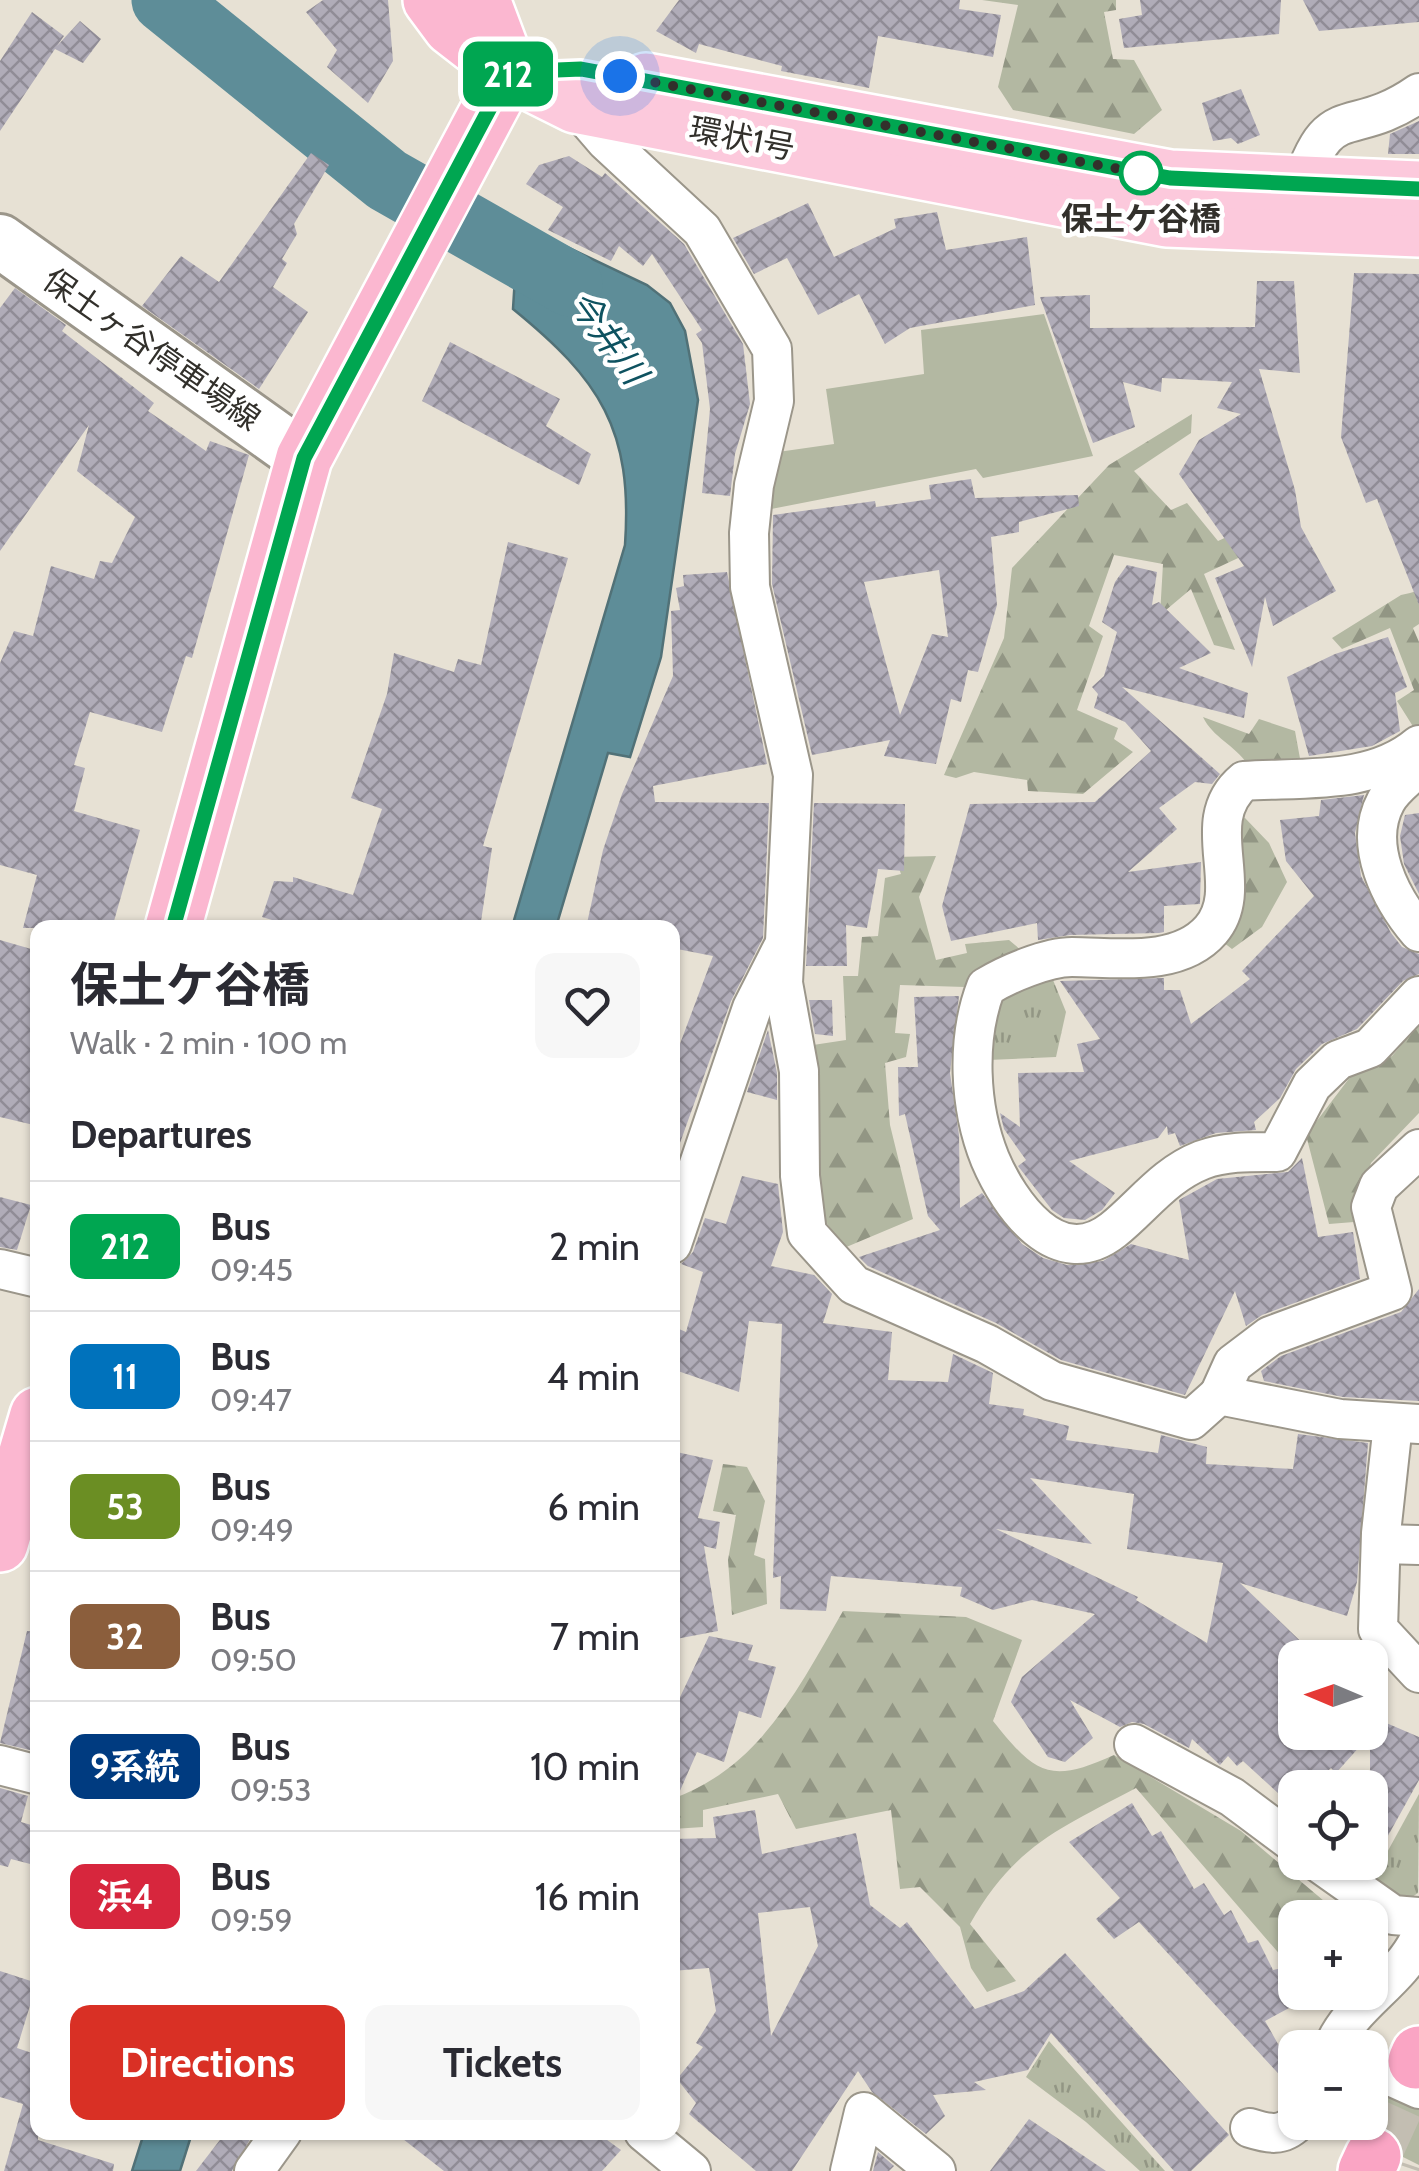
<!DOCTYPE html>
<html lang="en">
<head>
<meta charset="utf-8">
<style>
  :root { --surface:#fff; --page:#f7f7f7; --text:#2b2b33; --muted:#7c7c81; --line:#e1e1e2; --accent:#d93025 }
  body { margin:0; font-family:Cabin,"Noto Sans JP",sans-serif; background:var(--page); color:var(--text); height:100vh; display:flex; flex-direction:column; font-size:38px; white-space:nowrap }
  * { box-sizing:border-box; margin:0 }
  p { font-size:32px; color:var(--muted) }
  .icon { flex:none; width:55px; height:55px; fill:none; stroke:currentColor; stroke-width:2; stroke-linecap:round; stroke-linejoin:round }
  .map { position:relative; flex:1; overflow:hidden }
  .sheet { position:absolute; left:30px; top:920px; width:650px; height:1220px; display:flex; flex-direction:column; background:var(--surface); border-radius:20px; box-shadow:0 2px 8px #0004 }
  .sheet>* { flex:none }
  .badge { padding:0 20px; border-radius:15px; font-size:35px; line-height:65px }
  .needle { width:65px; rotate:272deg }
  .buttons { position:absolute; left:1278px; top:1640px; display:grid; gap:20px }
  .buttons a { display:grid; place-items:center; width:110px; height:110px; border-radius:20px; background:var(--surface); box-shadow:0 2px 8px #0004; font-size:50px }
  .you { position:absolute; width:50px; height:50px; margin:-25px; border:8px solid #fff; border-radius:50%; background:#1a73e8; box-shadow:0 0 0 15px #1a73e833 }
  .map>.badge { position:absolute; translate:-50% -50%; box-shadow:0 0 0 5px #fff }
  h2 { padding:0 40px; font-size:38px; line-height:90px }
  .round { display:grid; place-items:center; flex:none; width:105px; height:105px; border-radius:20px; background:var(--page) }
  .headline { display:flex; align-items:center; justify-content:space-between; height:170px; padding:0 40px }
  h1 { font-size:48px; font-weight:700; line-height:75px }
  .primary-button { display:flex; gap:20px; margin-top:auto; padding:20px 40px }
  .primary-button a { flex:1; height:115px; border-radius:20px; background:var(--accent); color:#fff; font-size:40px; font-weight:700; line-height:115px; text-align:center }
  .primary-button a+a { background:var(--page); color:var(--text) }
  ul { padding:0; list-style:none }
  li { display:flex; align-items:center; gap:30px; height:130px; padding:0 40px; border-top:2px solid var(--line) }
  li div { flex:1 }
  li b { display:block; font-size:38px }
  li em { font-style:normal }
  li .badge { min-width:110px; font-weight:700; text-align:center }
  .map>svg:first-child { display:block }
</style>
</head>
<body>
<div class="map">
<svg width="1419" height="2171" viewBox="0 0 1419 2171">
  <defs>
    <pattern id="grass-tufts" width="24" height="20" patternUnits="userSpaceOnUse" patternTransform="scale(2.5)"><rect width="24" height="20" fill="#b3b8a2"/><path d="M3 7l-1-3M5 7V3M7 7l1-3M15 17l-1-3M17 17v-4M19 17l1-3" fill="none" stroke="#929684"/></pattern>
    <pattern id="forest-firs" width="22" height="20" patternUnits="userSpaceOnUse" patternTransform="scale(2.5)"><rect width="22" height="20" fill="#b3b8a2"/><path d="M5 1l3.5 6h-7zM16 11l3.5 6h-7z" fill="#929684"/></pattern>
    <pattern id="building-cross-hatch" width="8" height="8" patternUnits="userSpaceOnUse" patternTransform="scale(2.5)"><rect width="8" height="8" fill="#b0acb8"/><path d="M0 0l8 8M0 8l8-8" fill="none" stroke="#908c96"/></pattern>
  </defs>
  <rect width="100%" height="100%" fill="#e7e1d4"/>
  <g fill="url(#grass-tufts)">
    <polygon points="1053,980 1066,1012 1056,1057 988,1060 1001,992"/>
    <polygon points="1419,1794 1418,1893 1406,1901 1367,1889"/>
    <polygon points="1049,2041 1165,2171 1140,2171 1086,2122 1026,2077"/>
  </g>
  <g fill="url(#forest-firs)">
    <polygon points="982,0 1116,0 1116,10 1104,12 1113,59 1134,60 1162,110 1134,134 1013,110 998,87 1018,5"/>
    <polygon points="1192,414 1191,433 1134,471 1171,510 1187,503 1218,541 1244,529 1251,552 1204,574 1235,650 1214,645 1191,589 1160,615 1163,564 1114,555 1089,626 1103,636 1077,710 1118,728 1114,739 1133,752 1083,794 1028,791 1027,780 974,772 956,778 944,775 1004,638 1012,568 1109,465"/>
    <polygon points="1419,591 1419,624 1413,628 1419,642 1419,725 1414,728 1397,701 1414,690 1390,628 1342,649 1332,638 1401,595"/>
    <path d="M1203,717L1249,734L1259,719L1295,731L1301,764L1248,765C1235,745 1213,738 1203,717Z"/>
    <polygon points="1245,818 1269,843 1287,882 1262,927 1232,949 1219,939 1244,888 1231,823"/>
    <polygon points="936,856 919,897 936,960 967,953 965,944 1009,940 1028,956 988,966 965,987 900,985 895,1033 910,1034 906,1057 885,1063 890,1125 913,1219 844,1248 821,1215 814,1150 813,1045 846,1040 843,976 858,976 862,937 878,936 885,878 901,874 895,857"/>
    <polygon points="1419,1024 1419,1113 1371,1163 1354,1222 1329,1224 1306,1135 1351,1076 1392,1056"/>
    <polygon points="723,1464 747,1467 765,1501 754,1555 765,1559 767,1604 732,1615 728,1560 736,1515 713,1511"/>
    <path d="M843,1611L966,1617L1022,1640L993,1721C1036,1775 1050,1784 1114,1755L1241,1831L1343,1917L1295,1918V1972L1136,1788C1059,1829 1015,1845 970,1924L1016,1981L987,1992L971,1968L960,1927L920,1887L900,1889L891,1810L796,1829L778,1794L703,1810V1827L673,1829L672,1799C761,1767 799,1687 843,1611Z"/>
  </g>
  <g fill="#b3b8a2">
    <polygon points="1044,314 1093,456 983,478 976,469 761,511 771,453 834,444 826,389 924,374 921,330"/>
    <polygon points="1370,2081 1419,2105 1419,2165 1341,2126 1370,2122"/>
  </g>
  <g fill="#5e8d98" stroke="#517177" stroke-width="2.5">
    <path d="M504,217L647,285L670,303L685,331L698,400L661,657L630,757L608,753L556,927H512L625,545C633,429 600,380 513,309L515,277L481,260Z"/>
    <polygon points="144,2133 192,2133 180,2171 132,2171"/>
  </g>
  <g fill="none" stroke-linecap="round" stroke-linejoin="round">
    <polyline stroke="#5e8d98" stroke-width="65" points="164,0 387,180 570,284"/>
  </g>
  <g fill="url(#building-cross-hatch)" fill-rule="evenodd">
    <polygon points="323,0 388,0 393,61 368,103 327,67 337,50 306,12"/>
    <polygon points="679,0 960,0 959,9 1001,15 993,57 878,36 869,88 781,71 782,66 699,44 696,53 656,31"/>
    <polygon points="1140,0 1281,0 1279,34 1124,48 1119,19 1142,15"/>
    <polygon points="1303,0 1419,0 1419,22 1319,31"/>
    <polygon points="32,12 64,36 57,46 80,21 101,39 83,63 55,49 0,131 0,61"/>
    <polygon points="1241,89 1260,135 1238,144 1231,138 1213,141 1202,103"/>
    <polygon points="1419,121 1419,154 1388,154 1390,134"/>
    <polygon points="311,153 329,165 294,224 297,234 282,259 287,263 273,287 308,312 259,389 142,306 181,256 219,282"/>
    <polygon points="569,156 602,177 605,173 684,244 743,344 750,404 735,454 730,496 702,493 710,409 702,343 696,334 702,330 652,254 643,266 619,246 611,261 548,230 563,207 526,184 539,165"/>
    <polygon points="808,203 834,257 896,228 894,219 937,212 946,250 1027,237 1035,305 910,328 885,344 859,294 818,315 787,258 754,274 733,238"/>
    <polygon points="1354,273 1419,274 1419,605 1377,499 1366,503 1341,437"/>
    <polygon points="1257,281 1294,281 1300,373 1259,369 1295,490 1301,527 1336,591 1273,626 1265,597 1252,667 1215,578 1244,566 1179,474 1199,440 1241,414 1217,408 1232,382 1162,378 1161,392 1123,382 1135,427 1093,443 1040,297 1090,295 1090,328 1255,327"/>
    <polygon points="15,288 66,325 62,331 154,403 148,411 206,451 210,441 249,455 192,658 186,656 162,732 90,712 74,765 85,768 74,811 140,830 112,928 23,928 37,875 0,865 0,663 14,631 33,636 51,566 94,579 100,561 112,563 135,517 77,471 89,425 0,551 0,308"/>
    <polygon points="450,342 560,399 546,426 591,454 579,485 422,401"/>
    <path d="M971,479L975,498L1078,495L1079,506L1019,522V532L991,537L997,605L978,672L968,670L961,702L951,699L936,764L884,756L890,740L812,755L772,584L773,515L875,501L876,507L931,499L929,485ZM939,570L948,637L932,634L900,715L864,582Z"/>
    <polygon points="508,542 568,558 483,846 492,848 480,928 299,928 262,917 274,881 293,882 293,877 353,895 382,809 351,798 387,694 394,653 454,672 458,659 481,665"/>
    <polygon points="1127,565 1157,572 1152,605 1159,602 1211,653 1179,668 1248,693 1244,718 1122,687 1220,774 1212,784 1195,782 1159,808 1177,829 1128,872 1201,862 1200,904 1164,906 1164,932 1159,933 1070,935 1038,940 1037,923 951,941 942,906 970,804 1095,802 1151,751 1125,722 1094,708 1098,694 1092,687 1104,676 1117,632 1102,622 1115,582"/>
    <polygon points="727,572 767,764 653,786 655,802 769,803 763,938 731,1001 676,1154 672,1065 713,956 672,948 672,928 586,928 603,850 622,794 673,676 671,611 680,610 676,588 684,586 683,575"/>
    <polygon points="1388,637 1407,687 1395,693 1400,731 1372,746 1309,756 1287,677 1335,654"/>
    <polygon points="1364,795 1355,833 1361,876 1391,933 1402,947 1419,954 1419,974 1403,981 1357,1029 1322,1044 1296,1069 1280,1098 1254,1122 1256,1130 1216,1133 1180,1146 1175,1133 1168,1135 1167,1126 1158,1138 1069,1161 1115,1193 1102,1210 1085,1220 1064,1218 1052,1210 1018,1166 1026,1160 1004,1129 1000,1113 1020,1127 1018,1073 1084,1072 1077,1044 1100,1039 1060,981 1164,978 1164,990 1180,990 1191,1024 1250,979 1242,971 1314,896 1286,861 1280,820 1319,816 1321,800"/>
    <polygon points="814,803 905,804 904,871 878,869 867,928 846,925 847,966 806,966"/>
    <polygon points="1419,813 1419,894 1404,864 1400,836 1405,815"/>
    <polygon points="0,940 38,951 38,1126 0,1117"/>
    <polygon points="959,996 950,1073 959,1135 960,1208 982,1193 1022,1244 1043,1258 1067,1265 1103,1261 1131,1244 1189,1260 1179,1200 1217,1179 1288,1172 1302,1158 1318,1237 1353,1232 1360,1279 1262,1315 1246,1326 1235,1291 1185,1395 1061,1360 996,1323 868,1266 859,1257 940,1230 928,1216 905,1114 899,1116 898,1067 918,1067 914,997"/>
    <polygon points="809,1000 832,1000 833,1036 815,1034"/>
    <polygon points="768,1030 777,1073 777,1100 747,1092"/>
    <path d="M742,1176L778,1184L783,1232L771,1266L814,1275L832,1294L823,1323L892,1332L888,1380L948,1382L953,1354L993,1373L989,1404L1024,1409L1023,1415L1069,1426L1066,1440L1158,1453L1161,1435L1207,1447L1206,1464L1293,1469L1298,1434L1368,1443L1357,1582L1347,1616L1240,1583L1318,1658H1295V1732H1370V1716L1419,1737V1780L1370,1868V1735L1336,1773L1331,1768L1310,1788H1295L1291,1805L1243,1761L1237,1766L1228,1756L1220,1765L1192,1739L1189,1748L1144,1724L1132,1722L1120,1727L1070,1700L1093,1738L1065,1762L1048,1757L1011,1702L1022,1677L1095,1614L1032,1600L993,1610L960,1596L962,1587L831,1576L826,1611L780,1609L781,1576L773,1578L782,1324L749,1321L739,1392L672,1369V1326L686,1332L703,1272L681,1264L693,1252L705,1218L726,1224ZM1030,1478L1134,1494L1127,1549L1223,1563L1207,1643L1136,1600L1138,1597L996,1529L1092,1544Z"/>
    <polygon points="0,1197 31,1205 17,1250 0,1247"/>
    <polygon points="1419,1289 1419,1401 1343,1397 1264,1381 1261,1371 1281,1356 1401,1312"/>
    <polygon points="672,1451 713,1460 698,1518 720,1522 716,1549 704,1546 718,1631 676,1639"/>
    <polygon points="27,1631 38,1632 38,1752 0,1743"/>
    <polygon points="709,1636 753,1645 748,1660 776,1667 761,1718 739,1711 724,1762 697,1752 672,1809 672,1714"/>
    <polygon points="0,1788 28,1796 21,1822 38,1827 38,1866 11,1859 8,1867 0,1865"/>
    <polygon points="1132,1803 1152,1836 1161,1831 1194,1889 1204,1883 1224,1915 1231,1910 1248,1943 1258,1940 1273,1970 1282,1968 1302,2001 1265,2021 1295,2074 1287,2083 1139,1922 1114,1939 1096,1919 1120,1898 1069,1842"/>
    <path d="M755,1810L762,1854L856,1833L870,1905L900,1928L907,1922L975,2009L1024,1991L1065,1953L1229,2135L1191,2171H1174L1051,2033L1028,2070L974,2082L986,2090L933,2095L945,2116L926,2134L872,2092L858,2071L792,2171H756L689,2114L696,2103L677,2079L703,2047L696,2043L716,2011L709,1968L672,1971V1839L716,1838L713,1817ZM810,1907L818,1946L771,2036L758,1913Z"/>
    <polygon points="0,1971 37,1983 17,2048 38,2055 38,2140 114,2164 113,2171 4,2171 23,2104 0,2097"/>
    <polygon points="1029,2119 1106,2171 990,2171"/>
    <polygon points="226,2132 253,2134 232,2171 196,2171"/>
    <polygon points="394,2132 596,2132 621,2150 602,2171 444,2171"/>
    <polygon points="878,2152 894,2166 889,2171 873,2171"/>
  </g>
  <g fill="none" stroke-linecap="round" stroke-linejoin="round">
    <g stroke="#c3beb2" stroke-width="55" stroke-dasharray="55 28" stroke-linecap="butt">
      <polyline points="1373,2156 1416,2061"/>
      <polyline points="1418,2171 1419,2168"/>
    </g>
    <defs>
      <g id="minor">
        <polyline points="575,105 606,141 702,230 772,349 774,401 754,485 749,533 750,587 793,775 783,983 799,1071 800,1176 807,1233 854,1285 987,1344 1052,1381 1191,1420 1219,1395 1340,1419 1419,1424"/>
        <path d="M1296,203C1328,91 1346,144 1419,93"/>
        <path d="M1419,745C1372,785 1303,777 1244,781C1195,822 1248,887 1211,930C1178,968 1115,957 1072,957C1047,957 1007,974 986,987C966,1039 969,1107 990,1159C1009,1204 1057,1274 1113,1230C1143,1206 1164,1175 1202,1160C1226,1151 1253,1152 1277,1152L1312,1085L1338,1060L1370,1048L1419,996"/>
        <path d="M1419,767C1408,777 1393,788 1386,801C1362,845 1391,899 1419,932"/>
        <polyline points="672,1244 752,1008 782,949"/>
        <polyline points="0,1269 38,1278"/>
        <polyline points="1219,1395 1233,1364 1270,1336 1392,1291 1371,1207 1379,1186 1419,1149"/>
        <polyline points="1393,1424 1381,1533 1378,1629 1419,1673"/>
        <polyline points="1381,1544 1419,1545"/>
        <polyline points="1134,1744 1232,1797 1295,1844"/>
        <polyline points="0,1765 38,1775"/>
        <polyline points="1318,1862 1393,1915 1419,1917"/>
        <path d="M1333,2048C1351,2004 1398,1983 1419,1940"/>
        <polyline points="1370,2067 1419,2089"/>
        <path d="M1250,2128C1269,2134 1282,2137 1297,2122"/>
        <polyline points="644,2132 691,2171"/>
        <polyline points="254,2171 282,2132"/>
        <polyline points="850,2171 864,2112 936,2171"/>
      </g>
      <polyline id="secondary" points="0,241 304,458"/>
      <g id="primary">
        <polyline points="509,72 575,105 1167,219 1419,229"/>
        <polyline points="646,81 1170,178 1419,189"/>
      </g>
      <g id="trunk">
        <polyline points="431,0 451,27 509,72"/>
        <polyline points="173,928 304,458 509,72 482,0"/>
        <polyline points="0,1544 38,1415"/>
      </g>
      <g id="motorway">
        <polyline points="1416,2061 1419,2054"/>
        <polyline points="1366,2171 1373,2156"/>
      </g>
    </defs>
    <use href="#minor" stroke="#9b968a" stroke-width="42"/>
    <use href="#secondary" stroke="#9b968a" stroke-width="58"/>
    <use href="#primary" stroke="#fff" stroke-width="60"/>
    <use href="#trunk" stroke="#fff" stroke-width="60"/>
    <use href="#motorway" stroke="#fff" stroke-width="60"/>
    <use href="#minor" stroke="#fff" stroke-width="38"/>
    <use href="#secondary" stroke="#fff" stroke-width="52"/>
    <use href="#primary" stroke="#fcc9dc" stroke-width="55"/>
    <use href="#trunk" stroke="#fbb7d0" stroke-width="55"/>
    <use href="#motorway" stroke="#faa5c4" stroke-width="55"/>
  </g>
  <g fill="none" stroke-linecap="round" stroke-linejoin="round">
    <defs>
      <polyline id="line" points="173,928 304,458 509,72 581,69 1170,178 1419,189"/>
    </defs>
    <use href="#line" stroke="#fff" stroke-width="22"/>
    <use href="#line" stroke="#00a651" stroke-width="15"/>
    <polyline stroke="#32302b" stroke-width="10" stroke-dasharray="0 18" points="620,76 1141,173"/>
  </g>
  <circle fill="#fff" stroke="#00a651" stroke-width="5" cx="1141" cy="173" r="20"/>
  <g text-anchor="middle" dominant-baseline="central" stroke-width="9" stroke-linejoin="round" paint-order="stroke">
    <g font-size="32" fill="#32302b" stroke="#fff">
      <text transform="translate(742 138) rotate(11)">環状1号</text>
      <text transform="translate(152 349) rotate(35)">保土ヶ谷停車場線</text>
    </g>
    <g font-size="32" font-weight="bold" fill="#32302b" stroke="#fff">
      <text x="1141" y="218">保土ケ谷橋</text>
    </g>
    <g font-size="35" font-style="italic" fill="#0e5260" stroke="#fff">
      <text transform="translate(608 337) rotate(54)">今井川</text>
    </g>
  </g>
</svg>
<div class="buttons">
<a><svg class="needle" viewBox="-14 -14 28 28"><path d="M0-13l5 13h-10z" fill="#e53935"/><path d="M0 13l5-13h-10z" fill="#7c7c81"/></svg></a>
<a><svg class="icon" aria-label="locate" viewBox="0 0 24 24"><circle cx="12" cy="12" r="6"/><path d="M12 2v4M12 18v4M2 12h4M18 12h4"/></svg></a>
<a>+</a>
<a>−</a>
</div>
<div class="you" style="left:620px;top:76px"></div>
<b class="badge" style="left:508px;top:74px;background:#00a651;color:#fff">212</b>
<section class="sheet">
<div class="headline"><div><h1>保土ケ谷橋</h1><p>Walk · 2 min · 100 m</p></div><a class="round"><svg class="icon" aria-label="heart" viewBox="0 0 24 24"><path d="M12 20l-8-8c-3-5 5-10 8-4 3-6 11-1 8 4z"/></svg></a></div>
<h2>Departures</h2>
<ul>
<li><span class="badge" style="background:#00a651;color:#fff">212</span><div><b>Bus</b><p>09:45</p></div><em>2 min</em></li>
<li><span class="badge" style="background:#0072bc;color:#fff">11</span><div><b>Bus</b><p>09:47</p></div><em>4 min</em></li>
<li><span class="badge" style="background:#6b8e23;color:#fff">53</span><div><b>Bus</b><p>09:49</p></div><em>6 min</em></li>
<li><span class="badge" style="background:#8b5e3c;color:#fff">32</span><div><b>Bus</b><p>09:50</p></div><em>7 min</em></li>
<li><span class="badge" style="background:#003b80;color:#fff">9系統</span><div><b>Bus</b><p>09:53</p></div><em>10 min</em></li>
<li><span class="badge" style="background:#d7263d;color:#fff">浜4</span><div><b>Bus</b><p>09:59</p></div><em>16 min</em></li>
</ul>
<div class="primary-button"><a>Directions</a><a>Tickets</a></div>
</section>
</div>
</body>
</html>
